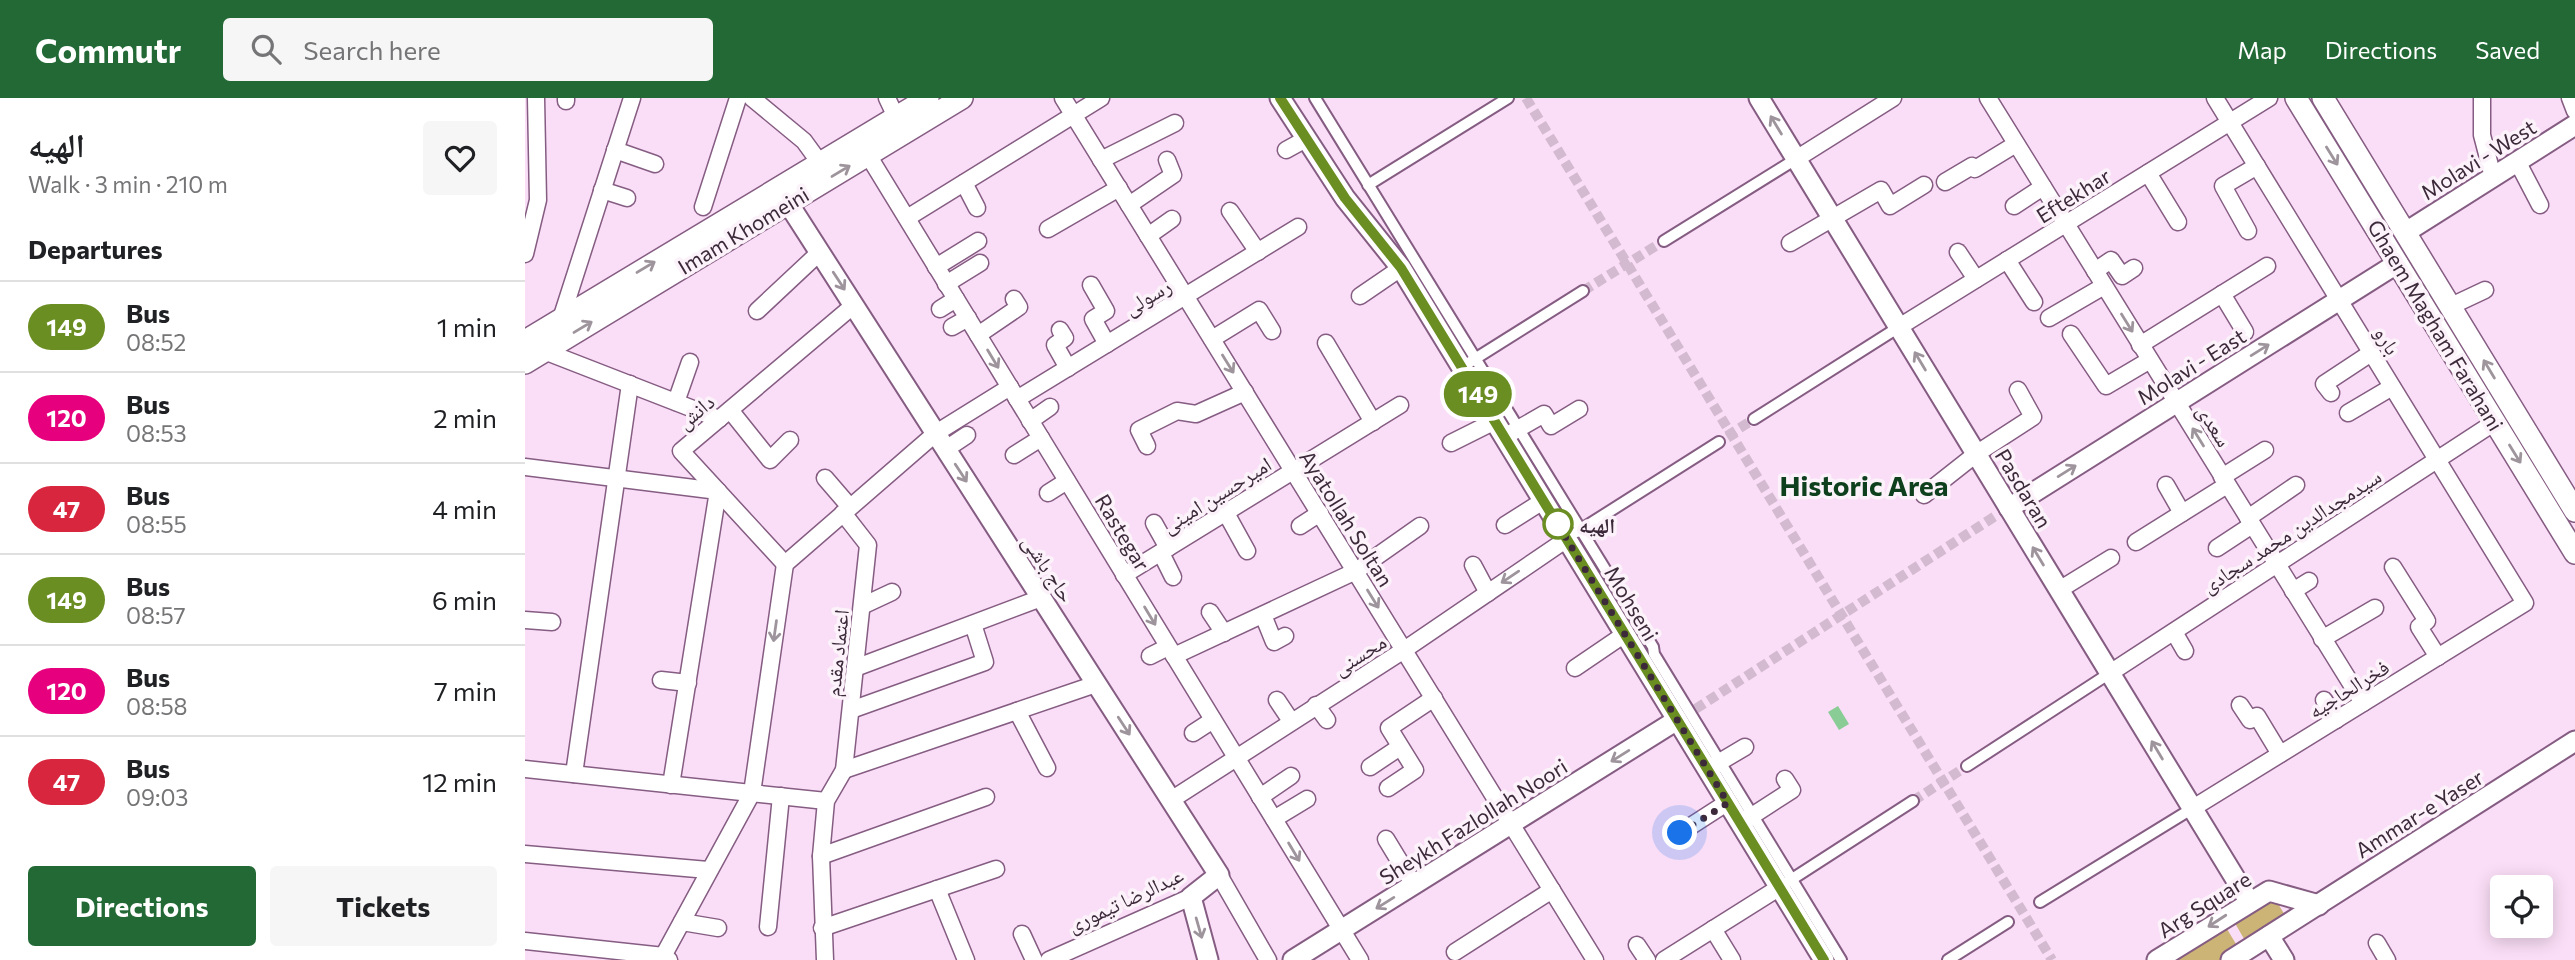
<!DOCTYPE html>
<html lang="en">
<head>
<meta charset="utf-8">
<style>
  :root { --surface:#fff; --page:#f6f6f6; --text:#202124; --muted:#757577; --line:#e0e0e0; --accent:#226936 }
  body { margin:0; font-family:Commissioner,"Noto Naskh Arabic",sans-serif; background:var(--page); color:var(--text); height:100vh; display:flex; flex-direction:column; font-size:26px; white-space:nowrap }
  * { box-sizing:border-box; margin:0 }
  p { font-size:23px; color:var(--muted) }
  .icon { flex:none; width:38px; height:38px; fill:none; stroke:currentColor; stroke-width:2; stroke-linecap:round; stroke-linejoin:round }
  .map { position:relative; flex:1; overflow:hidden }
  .side { display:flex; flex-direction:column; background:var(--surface); width:525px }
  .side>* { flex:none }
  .badge { padding:0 14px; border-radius:23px; font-size:24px; line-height:46px }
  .fabs { position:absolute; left:1965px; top:777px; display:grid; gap:14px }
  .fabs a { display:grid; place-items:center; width:63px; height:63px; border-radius:7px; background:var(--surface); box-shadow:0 4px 18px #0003; font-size:35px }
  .you { position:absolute; width:35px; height:35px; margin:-18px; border:5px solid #fff; border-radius:50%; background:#1a73e8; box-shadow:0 0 0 10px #1a73e833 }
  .map>.badge { position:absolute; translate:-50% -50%; box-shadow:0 0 0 4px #fff }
  h2 { padding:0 28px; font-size:26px; line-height:63px }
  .round { display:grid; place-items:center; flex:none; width:74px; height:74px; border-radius:7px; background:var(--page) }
  .summary { display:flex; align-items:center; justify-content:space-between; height:119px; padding:0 28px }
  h1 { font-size:33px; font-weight:700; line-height:52px }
  .button { display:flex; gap:14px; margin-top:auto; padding:14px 28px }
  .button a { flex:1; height:80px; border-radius:7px; background:var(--accent); color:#fff; font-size:28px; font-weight:700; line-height:80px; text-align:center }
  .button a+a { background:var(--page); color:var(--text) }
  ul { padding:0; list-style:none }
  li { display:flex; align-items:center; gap:21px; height:91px; padding:0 28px; border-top:2px solid var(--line) }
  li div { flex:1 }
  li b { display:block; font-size:26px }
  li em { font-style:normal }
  li .badge { min-width:77px; font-weight:700; text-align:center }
  header { display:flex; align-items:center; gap:42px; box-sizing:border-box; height:98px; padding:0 35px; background:var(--accent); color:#fff }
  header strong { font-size:33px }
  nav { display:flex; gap:38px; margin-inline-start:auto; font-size:24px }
  .search { width:490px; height:63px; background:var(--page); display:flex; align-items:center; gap:18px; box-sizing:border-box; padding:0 24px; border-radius:7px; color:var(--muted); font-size:26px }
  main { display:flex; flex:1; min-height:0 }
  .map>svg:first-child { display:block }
</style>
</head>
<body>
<header>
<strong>Commutr</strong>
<div class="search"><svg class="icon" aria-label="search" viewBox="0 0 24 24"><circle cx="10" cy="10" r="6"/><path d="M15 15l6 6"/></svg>Search here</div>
<nav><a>Map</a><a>Directions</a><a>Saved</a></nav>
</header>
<main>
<section class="side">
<div class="summary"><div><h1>الهیه</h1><p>Walk · 3 min · 210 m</p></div><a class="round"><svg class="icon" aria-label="heart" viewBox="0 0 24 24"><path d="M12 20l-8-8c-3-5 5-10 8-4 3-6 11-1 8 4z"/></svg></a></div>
<h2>Departures</h2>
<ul>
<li><span class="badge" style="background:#6b8e23;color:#fff">149</span><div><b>Bus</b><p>08:52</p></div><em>1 min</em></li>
<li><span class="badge" style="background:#e6007e;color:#fff">120</span><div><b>Bus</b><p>08:53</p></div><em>2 min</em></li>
<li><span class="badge" style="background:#d7263d;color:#fff">47</span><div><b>Bus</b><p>08:55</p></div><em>4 min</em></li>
<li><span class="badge" style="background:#6b8e23;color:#fff">149</span><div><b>Bus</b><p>08:57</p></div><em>6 min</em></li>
<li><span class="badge" style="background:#e6007e;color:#fff">120</span><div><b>Bus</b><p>08:58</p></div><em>7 min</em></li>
<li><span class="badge" style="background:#d7263d;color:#fff">47</span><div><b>Bus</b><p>09:03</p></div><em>12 min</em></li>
</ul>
<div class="button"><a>Directions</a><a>Tickets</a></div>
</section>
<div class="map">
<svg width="2050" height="862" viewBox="0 0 2050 862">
  <rect width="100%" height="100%" fill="#fadef7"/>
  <g fill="#cbb476">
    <polygon points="1747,796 1763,822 1722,846 1707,820"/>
    <polygon points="1699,826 1714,851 1696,862 1640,862"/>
  </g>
  <polygon fill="#8acc96" points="1313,608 1324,626 1314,632 1303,614"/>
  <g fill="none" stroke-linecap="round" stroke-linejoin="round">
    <g stroke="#d4bad1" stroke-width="10" stroke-dasharray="10 5" stroke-linecap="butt">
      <polyline points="1001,0 1527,862"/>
      <polyline points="1058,193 1139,143"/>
      <polyline points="1202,338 1229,321"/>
      <polyline points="1158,619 1472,417"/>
      <polyline points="1388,703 1442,668"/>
    </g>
    <defs>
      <g id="pedestrian">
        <polyline points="790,0 1128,549 1129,556 1316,862"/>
        <polyline points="843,87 983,0"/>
        <polyline points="1139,143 1271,61"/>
        <polyline points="945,264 1058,193"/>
        <polyline points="1229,321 1374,229"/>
        <polyline points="1052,434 1194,344"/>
        <polyline points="1442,668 1585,575"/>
        <polyline points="1261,785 1388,703"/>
        <polyline points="1515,804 1668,710"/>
        <polyline points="1423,862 1483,824"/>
      </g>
      <g id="minor">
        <polyline points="227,0 279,43 295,65"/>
        <polyline points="362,0 371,19"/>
        <polyline points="538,0 1070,862"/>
        <polyline points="1463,0 1838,605"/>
        <polyline points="1957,0 1957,37 1968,79"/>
        <polyline points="2045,0 2050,13"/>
        <polyline points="41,3 41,0"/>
        <polyline points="90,52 130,66"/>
        <polyline points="761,52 781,41"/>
        <polyline points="343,57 835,862"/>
        <polyline points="1271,61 1368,0"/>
        <polyline points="576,62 650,25"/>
        <polyline points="1992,63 2015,107"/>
        <polyline points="1623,75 1653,124"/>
        <polyline points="1420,84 1447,68 1450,71 1491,46"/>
        <polyline points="439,85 452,110"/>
        <polyline points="77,92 102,100"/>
        <polyline points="604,107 648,77 642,62"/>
        <polyline points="1489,108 1518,89"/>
        <polyline points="178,109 213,0"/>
        <polyline points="705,113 733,154"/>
        <polyline points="382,120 576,0"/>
        <polyline points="523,131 594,90"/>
        <polyline points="1723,133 1698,88 1732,68"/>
        <polyline points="623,138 647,121"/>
        <polyline points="1265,145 1356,92 1365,108 1399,87"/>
        <polyline points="1433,154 1451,181"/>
        <polyline points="0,156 13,102 11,0"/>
        <polyline points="1482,162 1509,204"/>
        <polyline points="411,169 453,143"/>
        <polyline points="1570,173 1586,162 1597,178 1609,170"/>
        <polyline points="421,186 455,165"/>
        <polyline points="566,187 581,213 568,221 582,246"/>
        <polyline points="1697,196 1720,234"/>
        <polyline points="835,198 876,170"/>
        <polyline points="1926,208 1960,192"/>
        <polyline points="415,211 431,201"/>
        <polyline points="232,213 295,154"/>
        <polyline points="1524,220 1579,188"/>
        <polyline points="36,221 107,0"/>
        <polyline points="427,229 443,220"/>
        <polyline points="1374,229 1744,0"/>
        <polyline points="535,232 540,240 530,247 543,270"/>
        <polyline points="1546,236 1581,288 1625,262"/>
        <polyline points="453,237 494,209 489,201"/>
        <polyline points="687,241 734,212 747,233"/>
        <polyline points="801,245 848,324"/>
        <polyline points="1615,247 1742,168"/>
        <polyline points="19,253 194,321"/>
        <polyline points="1806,295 1799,286 1846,255"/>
        <polyline points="492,301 773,129"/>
        <polyline points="151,304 165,264"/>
        <polyline points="205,312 245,362 265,342"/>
        <polyline points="1823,315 1867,289"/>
        <polyline points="505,323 525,309"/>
        <polyline points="979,339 1019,316 1026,328 1054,311"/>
        <polyline points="926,345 970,323"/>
        <polyline points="622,348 614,332 652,313 671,316 720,294"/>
        <polyline points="421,351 442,337"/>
        <polyline points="489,357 516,340"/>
        <polyline points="0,369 193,393 146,687"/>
        <polyline points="1697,379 1740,352"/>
        <polyline points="300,380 325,409"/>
        <polyline points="1641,387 1657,415"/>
        <polyline points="523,395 542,383"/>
        <polyline points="1399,397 1451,356 1508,319 1493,292"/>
        <polyline points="701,415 722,453"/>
        <polyline points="1723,420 1771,387"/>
        <polyline points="629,425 643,450"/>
        <polyline points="980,427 1018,403"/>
        <polyline points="775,428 795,415"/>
        <polyline points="1611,444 1702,387"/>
        <polyline points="1692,450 1727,427"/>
        <polyline points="636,455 648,479"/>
        <polyline points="260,466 156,353 329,207"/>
        <polyline points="260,466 411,335 485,289"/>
        <polyline points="948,467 963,495"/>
        <polyline points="1868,469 1902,523 1894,529 1913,559"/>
        <polyline points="599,477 875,307"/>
        <polyline points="1534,492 1586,460"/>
        <polyline points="1768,493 1784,483"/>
        <polyline points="337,508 367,494"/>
        <polyline points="685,514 699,535"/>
        <polyline points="738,517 749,544 760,538"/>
        <polyline points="0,522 27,524"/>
        <polyline points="1649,534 1660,553"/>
        <polyline points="1797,541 1850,510"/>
        <polyline points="625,558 643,549"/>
        <polyline points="649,558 831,473 895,428"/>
        <polyline points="330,570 516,500"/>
        <polyline points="1050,570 1100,536"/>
        <polyline points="1585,575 1970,324"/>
        <polyline points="136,582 163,585"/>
        <polyline points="752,602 766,623"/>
        <polyline points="1799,602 1811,622"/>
        <polyline points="791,607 802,622"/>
        <polyline points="1715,607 1725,622 1732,618 1755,656"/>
        <polyline points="326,612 460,564 448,526"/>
        <polyline points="492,613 522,670"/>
        <polyline points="668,635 688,622"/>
        <polyline points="845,669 875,649"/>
        <polyline points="0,671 301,703"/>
        <polyline points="1183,671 1220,649"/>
        <polyline points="319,672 571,586"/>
        <polyline points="49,676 105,286"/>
        <polyline points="863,690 890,672 864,630 909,600"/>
        <polyline points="735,699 766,678"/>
        <polyline points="646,702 879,552 1042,441"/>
        <polyline points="1668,710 2000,505 1690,0"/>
        <polyline points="749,721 782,701"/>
        <polyline points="1216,725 1267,692 1260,681"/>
        <polyline points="1155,735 1203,704"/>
        <polyline points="861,741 889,787"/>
        <polyline points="0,756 183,772"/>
        <polyline points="296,758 461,699"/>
        <polyline points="694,777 743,862"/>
        <polyline points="412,791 441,862"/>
        <polyline points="157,824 193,830"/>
        <polyline points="243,829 256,698"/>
        <polyline points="297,830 471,771"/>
        <polyline points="1188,831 1207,862"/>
        <polyline points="497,836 509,862"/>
        <polyline points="0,843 139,858 144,862"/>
        <polyline points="1852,845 1862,862"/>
        <polyline points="1112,847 1122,862"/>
        <polyline points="930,854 1027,792"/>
        <polyline points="136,862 227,695 260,466"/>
        <polyline points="300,862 296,758 301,703 319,672 343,447 318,415"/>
        <polyline points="524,862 666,799"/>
        <polyline points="1139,862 1255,789"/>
      </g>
      <g id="tertiary">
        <polyline points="755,0 820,100 876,170 1299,862"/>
        <polyline points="1234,0 1724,803"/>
        <polyline points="263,105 694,777 666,799 683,862"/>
        <polyline points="1881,134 2050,27"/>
        <polyline points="1484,410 1873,165"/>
        <polyline points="1744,838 1759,862"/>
        <polyline points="768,862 1152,622"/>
        <polyline points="1632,862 1744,793 1794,807"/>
        <polyline points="1706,862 2050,643"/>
      </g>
      <g id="secondary">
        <polyline points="1771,0 2050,455"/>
        <polyline points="1798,0 2050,413"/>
        <polyline points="0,243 403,0"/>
        <polyline points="0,265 437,0"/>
      </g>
    </defs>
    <use href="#pedestrian" stroke="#855c82" stroke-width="14"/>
    <use href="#minor" stroke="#855c82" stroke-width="19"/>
    <use href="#tertiary" stroke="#855c82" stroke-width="23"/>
    <use href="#secondary" stroke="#855c82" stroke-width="24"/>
    <use href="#pedestrian" stroke="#fff" stroke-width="10"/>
    <use href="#minor" stroke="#fff" stroke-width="16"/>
    <use href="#tertiary" stroke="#fff" stroke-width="19"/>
    <use href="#secondary" stroke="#fff" stroke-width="21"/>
  </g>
  <defs><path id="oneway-shaft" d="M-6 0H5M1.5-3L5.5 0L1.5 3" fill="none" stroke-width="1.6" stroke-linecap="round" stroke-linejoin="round" transform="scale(1.75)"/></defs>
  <g stroke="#9e949c">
    <use href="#oneway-shaft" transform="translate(1251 27) rotate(-121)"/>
    <use href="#oneway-shaft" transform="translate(1807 58) rotate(58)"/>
    <use href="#oneway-shaft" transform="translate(316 73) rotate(-31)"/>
    <use href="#oneway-shaft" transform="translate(121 169) rotate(-31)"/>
    <use href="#oneway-shaft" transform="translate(314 183) rotate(57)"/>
    <use href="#oneway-shaft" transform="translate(1602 225) rotate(58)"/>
    <use href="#oneway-shaft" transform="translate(58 229) rotate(-31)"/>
    <use href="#oneway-shaft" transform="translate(1735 252) rotate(-32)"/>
    <use href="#oneway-shaft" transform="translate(468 261) rotate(59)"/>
    <use href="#oneway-shaft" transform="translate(1395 263) rotate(-121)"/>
    <use href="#oneway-shaft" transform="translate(703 266) rotate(58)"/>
    <use href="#oneway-shaft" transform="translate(1964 271) rotate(-121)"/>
    <use href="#oneway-shaft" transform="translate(1673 339) rotate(-122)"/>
    <use href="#oneway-shaft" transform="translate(1990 356) rotate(58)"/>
    <use href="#oneway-shaft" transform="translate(1542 373) rotate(-32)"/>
    <use href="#oneway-shaft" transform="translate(436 375) rotate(57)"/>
    <use href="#oneway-shaft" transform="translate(1513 458) rotate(-121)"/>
    <use href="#oneway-shaft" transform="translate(985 479) rotate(146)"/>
    <use href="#oneway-shaft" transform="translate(848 501) rotate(58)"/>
    <use href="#oneway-shaft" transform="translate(625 518) rotate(59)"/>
    <use href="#oneway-shaft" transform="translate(250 533) rotate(98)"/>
    <use href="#oneway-shaft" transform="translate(599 628) rotate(57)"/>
    <use href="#oneway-shaft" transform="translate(1632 652) rotate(-121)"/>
    <use href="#oneway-shaft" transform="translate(1095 658) rotate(148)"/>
    <use href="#oneway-shaft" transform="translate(769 754) rotate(59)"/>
    <use href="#oneway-shaft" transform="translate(860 805) rotate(148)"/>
    <use href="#oneway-shaft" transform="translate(1692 823) rotate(147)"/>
    <use href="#oneway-shaft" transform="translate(674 830) rotate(74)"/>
  </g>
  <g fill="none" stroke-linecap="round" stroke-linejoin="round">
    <defs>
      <polyline id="line" points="755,0 820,100 876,170 1299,862"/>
    </defs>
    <use href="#line" stroke="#fff" stroke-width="16"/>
    <use href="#line" stroke="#6b8e23" stroke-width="10"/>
    <polyline stroke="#3c2a3a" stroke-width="7" stroke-dasharray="0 12.6" points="1033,426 1030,422 1203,705 1155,735"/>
  </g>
  <circle fill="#fff" stroke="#6b8e23" stroke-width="3.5" cx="1033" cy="426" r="14"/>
  <g text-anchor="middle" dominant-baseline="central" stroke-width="7" stroke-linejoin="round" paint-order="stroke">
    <g font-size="21" fill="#3c2a3a" stroke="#fcf2fa">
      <text transform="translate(1953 61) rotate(-32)">Molavi - West</text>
      <text transform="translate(1548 97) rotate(-32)">Eftekhar</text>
      <text transform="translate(218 132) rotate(-31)">Imam Khomeini</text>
      <text transform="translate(622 198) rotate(-31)">رسولی</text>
      <text transform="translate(1911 227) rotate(59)">Ghaem Magham Farahani</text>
      <text transform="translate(1863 242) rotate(59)">بارو</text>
      <text transform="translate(1666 268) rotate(-32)">Molavi - East</text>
      <text transform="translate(170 313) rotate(-40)">دانش</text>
      <text transform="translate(1690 327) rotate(58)">سعدی</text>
      <text transform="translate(1499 390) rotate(59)">Pasdaran</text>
      <text transform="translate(691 396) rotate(-32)">امیرحسین امینی</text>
      <text transform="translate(822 420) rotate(58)">Ayatollah Soltan</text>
      <text transform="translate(1766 432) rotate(-33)">سیدمجدالدین محمد سجادی</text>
      <text transform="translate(598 434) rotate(59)">Rastegar</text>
      <text transform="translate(524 470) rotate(57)">حاج باشی</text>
      <text transform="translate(1107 505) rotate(59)">Mohseni</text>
      <text transform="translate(311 555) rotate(-84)">اعتماد مقدم</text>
      <text transform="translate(834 556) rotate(-32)">محسنی</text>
      <text transform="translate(1823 590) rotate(-32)">فخرالحاجیه</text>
      <text transform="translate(1894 715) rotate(-32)">Ammar-e Yaser</text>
      <text transform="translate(948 723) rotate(-32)">Sheykh Fazlollah Noori</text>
      <text transform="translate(600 801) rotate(-25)">عبدالرضا تیموری</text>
      <text transform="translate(1679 806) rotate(-32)">Arg Square</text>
    </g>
    <g font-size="21" font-weight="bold" fill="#3c2a3a" stroke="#fcf2fa" text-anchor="start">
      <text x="1054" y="426">الهیه</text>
    </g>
    <g font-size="28" font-weight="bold" fill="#0e401d" stroke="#fcf2fa">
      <text x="1339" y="387">Historic Area</text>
    </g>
  </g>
</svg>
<div class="fabs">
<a><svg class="icon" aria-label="locate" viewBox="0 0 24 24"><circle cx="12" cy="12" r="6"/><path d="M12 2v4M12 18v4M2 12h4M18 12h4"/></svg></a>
</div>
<div class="you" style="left:1155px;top:735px"></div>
<b class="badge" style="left:953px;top:296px;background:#6b8e23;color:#fff">149</b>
</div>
</main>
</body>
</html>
